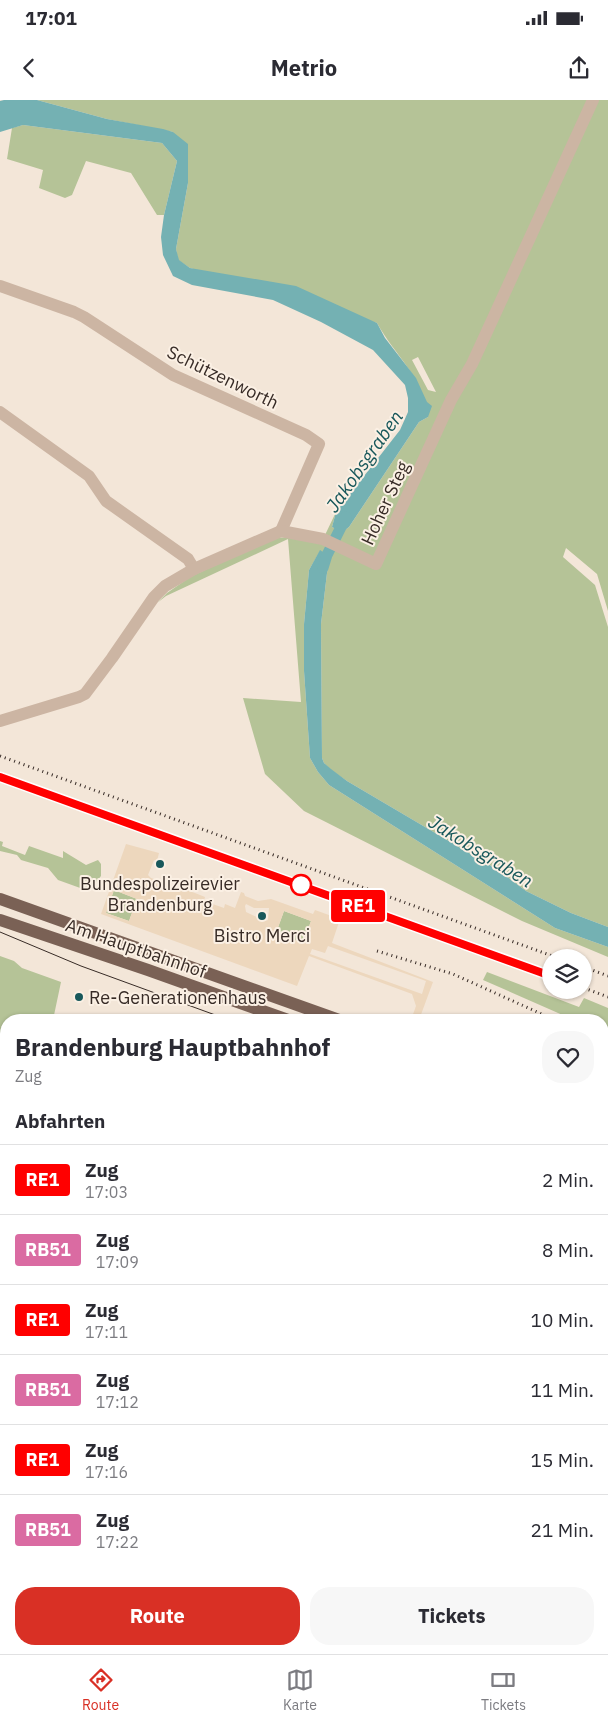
<!DOCTYPE html>
<html lang="de">
<head>
<meta charset="utf-8">
<style>
  :root { --surface:#fff; --page:#f7f7f7; --text:#2b2b33; --muted:#7c7c81; --line:#e1e1e2; --accent:#d93025 }
  body { margin:0; font-family:"IBM Plex Sans",sans-serif; background:var(--page); color:var(--text); height:100vh; display:flex; flex-direction:column; font-size:19px; white-space:nowrap }
  * { box-sizing:border-box; margin:0 }
  p { font-size:16px; color:var(--muted) }
  .icon { flex:none; width:28px; height:28px; fill:none; stroke:currentColor; stroke-width:2; stroke-linecap:round; stroke-linejoin:round }
  .map { position:relative; flex:1; overflow:hidden }
  .details { position:absolute; left:0px; top:914px; width:609px; height:641px; display:flex; flex-direction:column; background:var(--surface); border-radius:20px 20px 0 0; box-shadow:0 1px 4px #0004 }
  .details>* { flex:none }
  .badge { padding:0 10px; border-radius:4px; font-size:18px; line-height:32px }
  .buttons { position:absolute; left:542px; top:849px; display:grid; gap:10px }
  .buttons a { display:grid; place-items:center; width:50px; height:50px; border-radius:50%; background:var(--surface); box-shadow:0 1px 4px #0004; font-size:25px }
  .map>.badge { position:absolute; translate:-50% -50%; box-shadow:0 0 0 2px #fff }
  h2 { padding:0 15px; font-size:19px; line-height:45px }
  .round { display:grid; place-items:center; flex:none; width:52px; height:52px; border-radius:20px; background:var(--page) }
  .summary { display:flex; align-items:center; justify-content:space-between; height:85px; padding:0 15px }
  h1 { font-size:24px; font-weight:800; line-height:38px }
  .primary-button { display:flex; gap:10px; margin-top:auto; padding:10px 15px }
  .primary-button a { flex:1; height:58px; border-radius:20px; background:var(--accent); color:#fff; font-size:20px; font-weight:800; line-height:58px; text-align:center }
  .primary-button a+a { background:var(--page); color:var(--text) }
  ul { padding:0; list-style:none }
  li { display:flex; align-items:center; gap:15px; height:70px; padding:0 15px; border-top:1px solid var(--line) }
  li div { flex:1 }
  li b { display:block; font-size:19px }
  li em { font-style:normal }
  li .badge { min-width:55px; font-weight:700; text-align:center }
  .status { display:flex; justify-content:space-between; align-items:center; height:35px; padding:0 25px; background:var(--surface); direction:ltr }
  .status svg { height:14px; fill:currentColor }
  header { display:flex; justify-content:space-between; align-items:center; height:65px; padding:0 15px; background:var(--surface); font-size:22px; font-weight:800 }
  .tab-bar { display:flex; justify-content:space-around; align-items:center; height:70px; border-top:1px solid var(--line); background:var(--surface); font-size:14px; color:var(--muted) }
  .tab-bar a { display:grid; justify-items:center; gap:2px }
  .tab-bar .current { color:var(--accent) }
  .map>svg:first-child { display:block }
</style>
</head>
<body>
<div class="status"><b>17:01</b><svg viewBox="0 0 49 12"><path d="M0 12V9h3v3zM5 12V6h3v6zM10 12V3h3v9zM15 12V0h3v12zM26 1h20v11H26zM47 4h2v5h-2z"/></svg></div>
<header><svg class="icon" aria-label="back" viewBox="0 0 24 24"><path d="M15 5l-7 7 7 7"/></svg>Metrio<svg class="icon" aria-label="share" viewBox="0 0 24 24"><path d="M12 15V3M7 8l5-5 5 5M5 13v7h14v-7"/></svg></header>
<div class="map">
<svg width="608" height="1554" viewBox="0 0 608 1554">
  <rect width="100%" height="100%" fill="#f3e6d8"/>
  <g fill="#b5c397" fill-rule="evenodd">
    <path d="M37,0H608V511L597,474L566,448L563,457L595,485L608,527V827L571,813L526,791L498,770L347,681L331,670L324,663L322,658L321,524L329,456L320,451L309,470L304,524V571L310,658L318,672L329,685L555,828L608,847V857L522,821L304,711L265,674L243,598L301,602L288,439L166,496L157,503L167,493L190,477L274,438L325,435L336,412L332,427L342,432L349,427L419,322L428,317C424,277 395,256 377,223L190,168L178,160L176,149L188,83L173,32L107,19ZM418,257L436,292L428,290L412,260Z"/>
    <polygon points="23,25 162,43 177,61 164,115 157,115 131,73 86,61 72,95 65,98 39,88 43,70 7,59 12,28"/>
    <polygon points="0,741 3,742 2,746 25,755 29,746 63,758 63,751 86,765 98,760 101,764 101,776 91,788 83,789 58,780 48,768 21,760 17,755 0,751"/>
    <polygon points="114,790 137,799 129,821 106,813"/>
    <polygon points="284,811 311,821 303,843 276,833"/>
    <polygon points="0,856 14,861 22,868 61,882 53,920 6,920 6,1132 0,1160"/>
    <polygon points="487,872 579,907 584,898 608,908 608,935 603,933 602,920 574,920 483,880"/>
    <polygon points="603,1086 608,1089 608,1275 606,1278 602,1257"/>
    <polygon points="0,1299 6,1300 6,1325 0,1323"/>
    <polygon points="608,1499 608,1554 579,1554 582,1549 602,1549 603,1510"/>
    <polygon points="326,1549 433,1549 425,1554 328,1554"/>
  </g>
  <path fill="#edd7bd" fill-rule="evenodd" d="M126,744L159,753L157,761L154,760L148,775L151,778L195,793L205,797L204,801L224,808L225,804L235,808L241,792L244,793L245,796L258,801L271,799L313,814L315,810L340,819L332,843L433,882L419,920H411L416,906L412,894L309,856L297,886L101,814ZM114,790L137,799L129,821L106,813ZM246,804L254,808H269L268,820L265,821L246,812L245,806ZM284,811L311,821L303,843L276,833ZM328,846L426,881L422,894L310,854L312,849L325,853Z"/>
  <g fill="#74b1b3">
    <polygon points="4,0 37,0 107,19 163,29 173,32 188,44 188,83 176,149 179,160 190,168 296,186 377,223 385,238 416,278 427,302 432,306 428,317 419,322 349,427 342,432 332,427 336,412 400,330 408,312 408,298 405,285 373,250 321,222 273,200 192,185 173,176 163,155 161,137 164,115 177,61 162,43 23,25 0,32 0,1"/>
    <polygon points="320,450 329,456 321,524 322,658 324,663 331,669 347,681 498,770 526,791 571,813 608,827 608,847 555,828 329,685 318,672 310,658 304,571 304,524 309,470"/>
  </g>
  <g fill="none" stroke-linecap="round" stroke-linejoin="round">
    <polyline stroke="#74b1b3" stroke-width="11" points="323,468 327,455 346,417"/>
    <g stroke="#ccb5a3" stroke-width="12">
      <polyline points="0,186 74,212 84,217 173,275 306,335 319,344 281,431"/>
      <polyline points="0,312 89,376 106,401 188,459 194,469"/>
      <polyline points="0,621 79,597 85,594 112,558 154,497 165,486 194,469 281,431 323,439 376,464 451,300 472,264 495,214 593,0"/>
      <polyline points="602,1337 608,1342"/>
      <polyline points="602,1465 608,1456"/>
      <polyline points="602,1489 608,1481"/>
      <polyline points="0,1509 6,1514"/>
      <polyline points="43,1549 48,1554"/>
      <polyline points="266,1554 266,1549"/>
      <polyline points="559,1554 563,1549"/>
    </g>
    <g stroke="#7a6155" stroke-width="12">
      <polyline points="0,799 339,920"/>
      <polyline points="0,820 148,870 288,920"/>
      <polyline points="602,1042 608,1045"/>
      <polyline points="602,1064 608,1067"/>
    </g>
    <g stroke="#372b26" stroke-width="1">
      <polyline points="0,832 81,866 229,920"/>
      <polyline points="267,1554 267,1549"/>
    </g>
    <g stroke="#372b26" stroke-width="3" stroke-dasharray="1 4" stroke-linecap="butt">
      <polyline points="0,656 558,858"/>
      <polyline points="0,677 551,876"/>
      <polyline points="377,851 453,874 555,920"/>
      <polyline points="584,867 608,876"/>
      <polyline points="584,888 608,897"/>
      <polyline points="602,941 608,943"/>
    </g>
  </g>
  <g fill="none" stroke-linecap="round" stroke-linejoin="round">
    <defs>
      <polyline id="line" points="0,677 551,876"/>
    </defs>
    <use href="#line" stroke="#fff" stroke-width="11"/>
    <use href="#line" stroke="#f00" stroke-width="8"/>
  </g>
  <g fill="#18585b" stroke="#fbf0e4" stroke-width="2">
    <circle cx="160" cy="764" r="5"/>
    <circle cx="262" cy="816" r="5"/>
    <circle cx="79" cy="897" r="5"/>
  </g>
  <circle fill="#fff" stroke="#f00" stroke-width="2.5" cx="301" cy="785" r="10"/>
  <g text-anchor="middle" dominant-baseline="central" stroke-width="4" stroke-linejoin="round" paint-order="stroke">
    <g font-size="18" fill="#372b26" stroke="#fbf0e4">
      <text transform="translate(223 277) rotate(26)">Schützenworth</text>
      <text transform="translate(385 403) rotate(-65)">Hoher Steg</text>
      <text transform="translate(136 848) rotate(19)">Am Hauptbahnhof</text>
    </g>
    <g font-size="18" fill="#372b26" stroke="#fbf0e4">
      <text x="160" y="783">Bundespolizeirevier<tspan x="160" dy="21">Brandenburg</tspan></text>
      <text x="262" y="835">Bistro Merci</text>
      <text x="89" y="897" text-anchor="start">Re-Generationenhaus</text>
    </g>
    <g font-size="19" font-style="italic" fill="#18585b" stroke="#fbf0e4">
      <text transform="translate(364 361) rotate(-55)">Jakobsgraben</text>
      <text transform="translate(481 751) rotate(32)">Jakobsgraben</text>
    </g>
  </g>
</svg>
<div class="buttons">
<a><svg class="icon" aria-label="layers" viewBox="0 0 24 24"><path d="M12 4l9 5-9 5-9-5zM3 14l9 5 9-5"/></svg></a>
</div>
<b class="badge" style="left:358px;top:806px;background:#f00;color:#fff">RE1</b>
<section class="details">
<div class="summary"><div><h1>Brandenburg Hauptbahnhof</h1><p>Zug</p></div><a class="round"><svg class="icon" aria-label="heart" viewBox="0 0 24 24"><path d="M12 20l-8-8c-3-5 5-10 8-4 3-6 11-1 8 4z"/></svg></a></div>
<h2>Abfahrten</h2>
<ul>
<li><span class="badge" style="background:#f00;color:#fff">RE1</span><div><b>Zug</b><p>17:03</p></div><em>2 Min.</em></li>
<li><span class="badge" style="background:#da6ba2;color:#fff">RB51</span><div><b>Zug</b><p>17:09</p></div><em>8 Min.</em></li>
<li><span class="badge" style="background:#f00;color:#fff">RE1</span><div><b>Zug</b><p>17:11</p></div><em>10 Min.</em></li>
<li><span class="badge" style="background:#da6ba2;color:#fff">RB51</span><div><b>Zug</b><p>17:12</p></div><em>11 Min.</em></li>
<li><span class="badge" style="background:#f00;color:#fff">RE1</span><div><b>Zug</b><p>17:16</p></div><em>15 Min.</em></li>
<li><span class="badge" style="background:#da6ba2;color:#fff">RB51</span><div><b>Zug</b><p>17:22</p></div><em>21 Min.</em></li>
</ul>
<div class="primary-button"><a>Route</a><a>Tickets</a></div>
</section>
</div>
<nav class="tab-bar">
<a class="current"><svg class="icon" aria-label="directions" viewBox="0 0 24 24"><path d="M12 3l9 9-9 9-9-9zM9 14v-3h6M13 9l2 2-2 2"/></svg>Route</a>
<a><svg class="icon" aria-label="map" viewBox="0 0 24 24"><path d="M3 6l6-2 6 2 6-2v14l-6 2-6-2-6 2zM9 4v14M15 6v14"/></svg>Karte</a>
<a><svg class="icon" aria-label="tickets" viewBox="0 0 24 24"><path d="M3 7h18v10H3zM15 7v10"/></svg>Tickets</a>
</nav>
</body>
</html>
